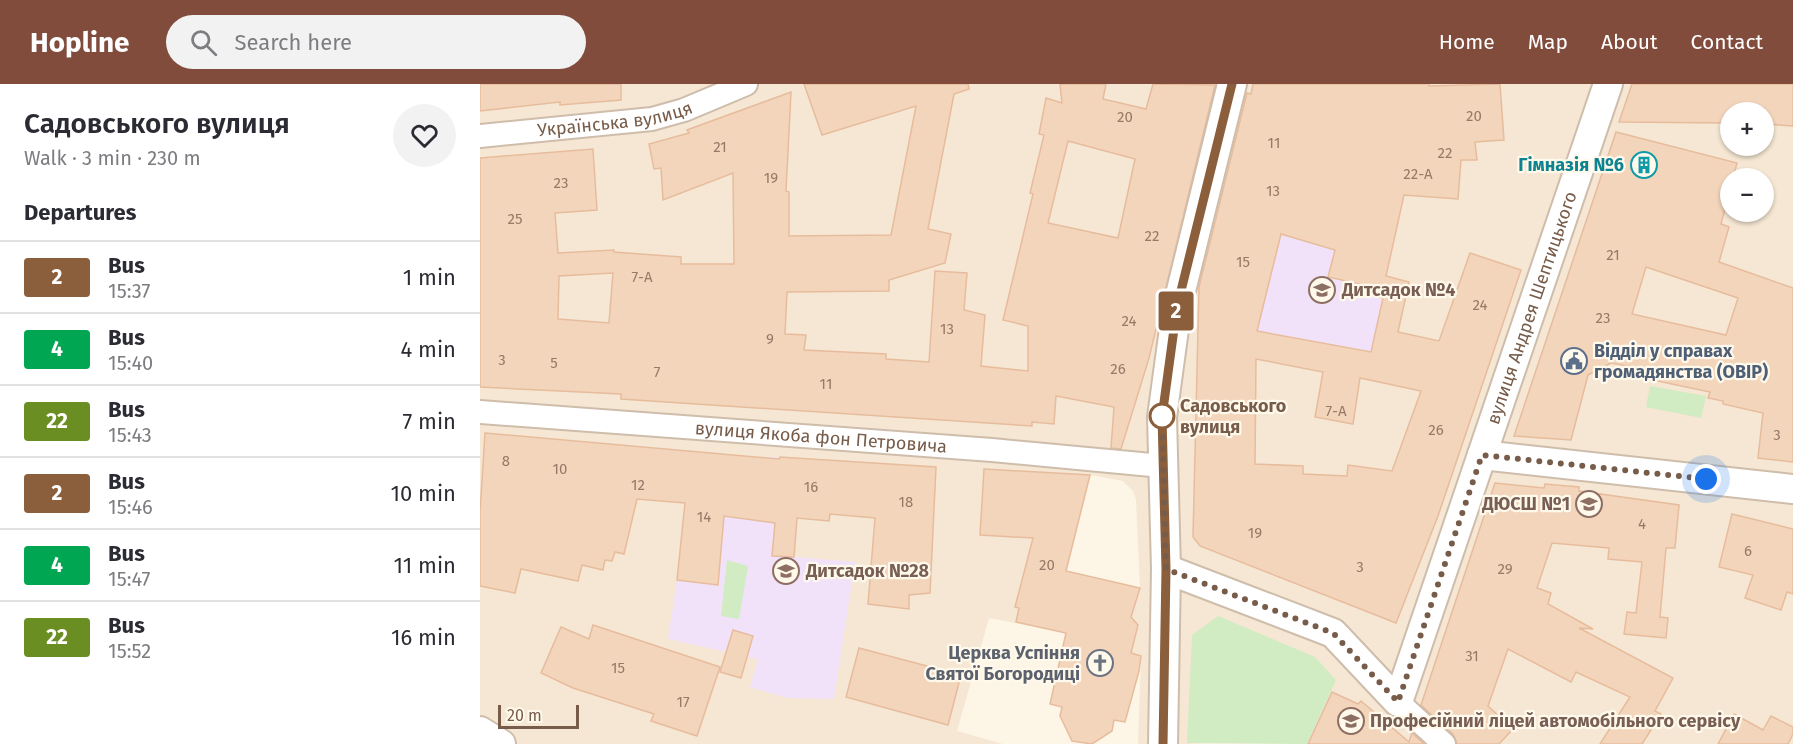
<!DOCTYPE html>
<html lang="en">
<head>
<meta charset="utf-8">
<style>
  :root { --surface:#fff; --page:#f2f2f3; --text:#2b2b33; --muted:#7c7c81; --line:#e1e1e2; --accent:#814c3c }
  body { margin:0; font-family:"Fira Sans",sans-serif; background:var(--page); color:var(--text); height:100vh; display:flex; flex-direction:column; font-size:22px; white-space:nowrap }
  * { box-sizing:border-box; margin:0 }
  p { font-size:20px; color:var(--muted) }
  .icon { flex:none; width:33px; height:33px; fill:none; stroke:currentColor; stroke-width:2; stroke-linecap:round; stroke-linejoin:round }
  .map { position:relative; flex:1; overflow:hidden }
  .panel { display:flex; flex-direction:column; background:var(--surface); width:480px }
  .panel>* { flex:none }
  .badge { padding:0 12px; border-radius:4px; font-size:21px; line-height:39px }
  .buttons { position:absolute; left:1240px; top:18px; display:grid; gap:12px }
  .buttons a { display:grid; place-items:center; width:54px; height:54px; border-radius:50%; background:var(--surface); box-shadow:0 2px 4px #0004; font-size:30px }
  .scale { position:absolute; left:18px; bottom:15px; width:81px; box-sizing:border-box; padding-left:6px; border:3px solid #775c49; border-top:0; font-size:16px; line-height:21px; white-space:nowrap; color:#775c49; -webkit-text-stroke:4px #fff9ec; paint-order:stroke }
  .you { position:absolute; width:30px; height:30px; margin:-15px; border:4px solid #fff; border-radius:50%; background:#1a73e8; box-shadow:0 0 0 9px #1a73e833 }
  .map>.badge { position:absolute; translate:-50% -50%; box-shadow:0 0 0 3px #fff }
  h2 { padding:0 24px; font-size:22px; line-height:54px }
  .round { display:grid; place-items:center; flex:none; width:63px; height:63px; border-radius:32px; background:var(--page) }
  .headline { display:flex; align-items:center; justify-content:space-between; height:102px; padding:0 24px }
  h1 { font-size:28px; font-weight:600; line-height:45px }
  ul { padding:0; list-style:none }
  li { display:flex; align-items:center; gap:18px; height:72px; padding:0 24px; border-top:2px solid var(--line) }
  li div { flex:1 }
  li b { display:block; font-size:22px }
  li em { font-style:normal }
  li .badge { min-width:66px; font-weight:700; text-align:center }
  header { display:flex; align-items:center; gap:36px; box-sizing:border-box; height:84px; padding:0 30px; background:var(--accent); color:#fff }
  header strong { font-size:28px }
  nav { display:flex; gap:33px; margin-inline-start:auto; font-size:21px }
  .search { width:420px; height:54px; background:var(--page); display:flex; align-items:center; gap:15px; box-sizing:border-box; padding:0 21px; border-radius:33px; color:var(--muted); font-size:22px }
  main { display:flex; flex:1; min-height:0 }
  .map>svg:first-child { display:block }
</style>
</head>
<body>
<header>
<strong>Hopline</strong>
<div class="search"><svg class="icon" aria-label="search" viewBox="0 0 24 24"><circle cx="10" cy="10" r="6"/><path d="M15 15l6 6"/></svg>Search here</div>
<nav><a>Home</a><a>Map</a><a>About</a><a>Contact</a></nav>
</header>
<main>
<section class="panel">
<div class="headline"><div><h1>Садовського вулиця</h1><p>Walk · 3 min · 230 m</p></div><a class="round"><svg class="icon" aria-label="heart" viewBox="0 0 24 24"><path d="M12 20l-8-8c-3-5 5-10 8-4 3-6 11-1 8 4z"/></svg></a></div>
<h2>Departures</h2>
<ul>
<li><span class="badge" style="background:#8b5e3c;color:#fff">2</span><div><b>Bus</b><p>15:37</p></div><em>1 min</em></li>
<li><span class="badge" style="background:#00a651;color:#fff">4</span><div><b>Bus</b><p>15:40</p></div><em>4 min</em></li>
<li><span class="badge" style="background:#6b8e23;color:#fff">22</span><div><b>Bus</b><p>15:43</p></div><em>7 min</em></li>
<li><span class="badge" style="background:#8b5e3c;color:#fff">2</span><div><b>Bus</b><p>15:46</p></div><em>10 min</em></li>
<li><span class="badge" style="background:#00a651;color:#fff">4</span><div><b>Bus</b><p>15:47</p></div><em>11 min</em></li>
<li><span class="badge" style="background:#6b8e23;color:#fff">22</span><div><b>Bus</b><p>15:52</p></div><em>16 min</em></li>
</ul>
</section>
<div class="map">
<svg width="1313" height="660" viewBox="0 0 1313 660">
  <rect width="100%" height="100%" fill="#fdf5e5"/>
  <path fill="#f5e7d3" fill-rule="evenodd" d="M0,0H1313V660H827L856,595L708,650V659L726,660H658L661,572L651,569L658,542L651,533L660,504L656,415L653,407L643,397L611,391L571,546L509,534L477,647L523,660H0ZM1251,28H1284V62H1251ZM1251,94H1284V128H1251Z"/>
  <g fill="#f2e2f9">
    <polygon points="803,144 808,152 824,157 858,157 899,197 896,212 903,214 891,268 755,243 723,212 782,226"/>
    <polygon points="283,373 300,373 292,471 375,478 354,615 307,614 270,603 278,575 188,555 197,496 237,501 244,432 263,435 279,430"/>
  </g>
  <g fill="#d1ebc3">
    <polygon points="1170,302 1226,312 1221,334 1166,323"/>
    <polygon points="247,476 268,482 259,535 241,532"/>
    <polygon points="738,532 835,573 856,596 827,660 707,659 712,551"/>
  </g>
  <g fill="#f3d5bc" stroke="#e7bc9c" stroke-width="1.5" fill-rule="evenodd">
    <polygon points="0,0 141,0 141,16 80,21 80,18 0,27"/>
    <path d="M324,0H488L489,5L474,10L448,145L471,150L465,179L409,196V207L307,208L305,250L326,251L324,266L406,270V275L449,278L455,187L487,189L484,226L505,231L501,282L548,287V242L523,236L553,110L550,109L564,51L559,50L566,14L582,19L580,0H626L623,15L666,25L673,0L735,1L669,274L641,365L631,364L634,323L576,312L574,340L552,338V342L141,315V310L0,303V74L113,65L117,126L75,129L78,169L134,166V168L201,173V180H254L253,89L183,116L181,84L174,85L169,60L209,49L207,46L311,8L306,107L309,108V152L411,151L436,22L342,51ZM588,57L655,75L638,154L568,139ZM133,189L129,239L78,235L79,192Z"/>
    <path d="M773,0H949V2L1020,0L1024,56L995,58L997,76H981L978,115L924,111L906,192L929,198L918,248L959,257L990,169L1041,186L958,432L916,539L720,462L713,453L719,203L767,9L771,10ZM801,150L855,166L848,193L898,204L896,212L903,214L891,268L777,247ZM776,275L843,288L835,333L873,340L880,294L941,307L912,387L868,381L867,392L823,390V382L775,380Z"/>
    <polygon points="1152,0 1313,0 1313,42 1284,40 1284,28 1251,28 1251,39 1139,38"/>
    <path d="M1136,48L1257,79L1241,140L1249,143L1239,178L1313,204V378L1278,374L1283,329L1243,320V317L1228,314L1230,308L1168,295L1171,286L1131,279L1108,291L1091,356L1034,352ZM1166,183L1258,214L1246,251L1152,230Z"/>
    <polygon points="5,349 299,375 300,373 456,383 450,509 429,511 429,525 388,520 395,434 350,430 349,437 317,434 314,473 292,472 295,439 244,432 238,501 197,496 205,419 157,415 144,470 135,468 132,477 125,476 123,486 102,481 98,497 41,485 35,509 0,502 0,428"/>
    <polygon points="504,385 610,391 586,487 660,504 651,533 658,541 651,569 661,572 659,587 645,638 634,636 632,647 612,660 592,657 580,632 582,623 570,620 586,549 536,538 539,524 535,523 553,454 500,451"/>
    <polygon points="1015,399 1064,404 1065,400 1099,403 1099,407 1199,421 1195,464 1186,464 1180,533 1188,534 1186,554 1144,550 1147,528 1156,529 1162,478 1128,475 1129,464 1072,459 1057,504 1071,509 1068,520 1113,545 1099,544 1193,594 1175,627 1181,630 1162,660 1120,660 1150,613 1096,588 1091,598 1028,565 1008,622 1033,645 1019,660 977,660 973,650 941,621"/>
    <polygon points="1252,430 1313,445 1313,510 1307,508 1301,526 1265,514 1273,491 1239,483"/>
    <polygon points="113,541 240,583 217,652 171,637 174,630 93,604 61,589 81,543 109,555"/>
    <polygon points="253,546 273,552 261,594 240,588"/>
    <polygon points="379,564 481,591 468,641 366,613"/>
    <polygon points="852,608 878,620 881,617 929,658 932,649 944,660 828,660"/>
    <polygon points="1254,630 1283,646 1291,632 1313,643 1313,650 1308,660 1238,660"/>
  </g>
  <g fill="none" stroke-linecap="round" stroke-linejoin="round">
    <defs>
      <g id="minor">
        <path id="s1" d="M0,52L172,35L204,26L266,0"/>
        <path id="s2" d="M0,328L512,366L682,382"/>
        <polyline points="918,618 964,660"/>
      </g>
      <g id="tertiary">
        <polyline points="1002,371 1313,405"/>
        <path id="s3" d="M686,485L853,549L918,618L1128,0"/>
        <polyline points="0,647 21,660"/>
        <polyline points="683,660 686,485 682,333 697,223 752,0"/>
      </g>
    </defs>
    <use href="#minor" stroke="#cfbdab" stroke-width="26"/>
    <use href="#tertiary" stroke="#cfbdab" stroke-width="32"/>
    <use href="#minor" stroke="#fff" stroke-width="22"/>
    <use href="#tertiary" stroke="#fff" stroke-width="28"/>
  </g>
  <g fill="none" stroke-linecap="round" stroke-linejoin="round">
    <defs>
      <polyline id="line" points="683,660 686,485 682,333 697,223 752,0"/>
    </defs>
    <use href="#line" stroke="#fff" stroke-width="14"/>
    <use href="#line" stroke="#8b5e3c" stroke-width="9"/>
    <polyline stroke="#775c49" stroke-width="6" stroke-dasharray="0 10.8" points="682,332 686,485 853,549 918,618 1002,371 1226,395"/>
  </g>
  <defs>
    <symbol id="building-ring" viewBox="-11 -11 22 22"><circle r="9.5" fill="#fff9ec" stroke="#0f9aa8" stroke-width="1.5"/><path d="M-4-6H4V6H1V3H-1V6H-4ZM-2.5-4.3h1.7v1.8h-1.7ZM.8-4.3h1.7v1.8H.8ZM-2.5-1h1.7V.8h-1.7ZM.8-1h1.7V.8H.8Z" fill="#0f9aa8"/></symbol>
    <symbol id="school-ring" viewBox="-11 -11 22 22"><circle r="9.5" fill="#fff9ec" stroke="#8d6e63" stroke-width="1.5"/><path d="M0-5L7-2L0 1L-7-2ZM-4 1L0 2.5L4 1V4Q0 6-4 4Z" fill="#8d6e63"/></symbol>
    <symbol id="civic-ring" viewBox="-11 -11 22 22"><circle r="9.5" fill="#fff9ec" stroke="#5c6f8a" stroke-width="1.5"/><path d="M-.6-6.5H3V-4.5H.6V-3L4-1V1h2V6H-6V1h2V-1L-.6-3ZM-1.2 2.5V6h2.4V2.5Z" fill="#5c6f8a"/></symbol>
    <symbol id="church-ring" viewBox="-11 -11 22 22"><circle r="9.5" fill="#fff9ec" stroke="#6b7280" stroke-width="1.5"/><path d="M-1.2-6h2.4v3.5h3.3v2.4h-3.3V6h-2.4V-.1h-3.3v-2.4h3.3Z" fill="#6b7280"/></symbol>
  </defs>
  <g fill-rule="evenodd">
    <use href="#building-ring" x="1149" y="66" width="30" height="30"/>
    <use href="#school-ring" x="827" y="191" width="30" height="30"/>
    <use href="#civic-ring" x="1079" y="262" width="30" height="30"/>
    <use href="#school-ring" x="1094" y="405" width="30" height="30"/>
    <use href="#school-ring" x="291" y="472" width="30" height="30"/>
    <use href="#church-ring" x="605" y="564" width="30" height="30"/>
    <use href="#school-ring" x="856" y="622" width="30" height="30"/>
  </g>
  <circle fill="#fff" stroke="#8b5e3c" stroke-width="3" cx="682" cy="332" r="12"/>
  <g text-anchor="middle" dominant-baseline="central" stroke-width="4.5" stroke-linejoin="round" paint-order="stroke">
    <g font-size="15" fill="#967a66">
      <text x="994" y="32">20</text>
      <text x="645" y="33">20</text>
      <text x="794" y="59">11</text>
      <text x="240" y="63">21</text>
      <text x="965" y="69">22</text>
      <text x="938" y="90">22-А</text>
      <text x="291" y="94">19</text>
      <text x="81" y="99">23</text>
      <text x="793" y="107">13</text>
      <text x="35" y="135">25</text>
      <text x="672" y="152">22</text>
      <text x="1133" y="171">21</text>
      <text x="763" y="178">15</text>
      <text x="162" y="193">7-А</text>
      <text x="1000" y="221">24</text>
      <text x="1123" y="234">23</text>
      <text x="649" y="237">24</text>
      <text x="467" y="245">13</text>
      <text x="290" y="255">9</text>
      <text x="22" y="276">3</text>
      <text x="74" y="279">5</text>
      <text x="638" y="285">26</text>
      <text x="177" y="288">7</text>
      <text x="346" y="300">11</text>
      <text x="856" y="327">7-А</text>
      <text x="956" y="346">26</text>
      <text x="1297" y="351">3</text>
      <text x="26" y="377">8</text>
      <text x="80" y="385">10</text>
      <text x="158" y="401">12</text>
      <text x="331" y="403">16</text>
      <text x="426" y="418">18</text>
      <text x="224" y="433">14</text>
      <text x="1162" y="440">4</text>
      <text x="775" y="449">19</text>
      <text x="1268" y="467">6</text>
      <text x="567" y="481">20</text>
      <text x="880" y="483">3</text>
      <text x="1025" y="485">29</text>
      <text x="992" y="572">31</text>
      <text x="138" y="584">15</text>
      <text x="203" y="618">17</text>
    </g>
    <g font-size="18" fill="#775c49" stroke="#fff9ec">
      <text stroke="none"><textPath href="#s1" startOffset="136">Українська вулиця</textPath></text>
      <text stroke="none"><textPath href="#s3" startOffset="690">вулиця Андрея Шептицького</textPath></text>
      <text stroke="none"><textPath href="#s2" startOffset="342">вулиця Якоба фон Петровича</textPath></text>
    </g>
    <g font-size="18" font-weight="bold" fill="#0d838f" stroke="#fff9ec" text-anchor="end">
      <text x="1144" y="81">Гімназія №6</text>
    </g>
    <g font-size="18" font-weight="bold" fill="#785e54" stroke="#fff9ec" text-anchor="start">
      <text x="862" y="206">Дитсадок №4</text>
      <text x="1090" y="420" text-anchor="end">ДЮСШ №1</text>
      <text x="326" y="487">Дитсадок №28</text>
      <text x="890" y="637">Професійний ліцей автомобільного сервісу</text>
    </g>
    <g font-size="18" font-weight="bold" fill="#4e5e75" stroke="#fff9ec" text-anchor="start">
      <text x="1114" y="267">Відділ у справах<tspan x="1114" dy="21">громадянства (ОВІР)</tspan></text>
    </g>
    <g font-size="18" font-weight="bold" fill="#775c49" stroke="#fff9ec" text-anchor="start">
      <text x="700" y="322">Садовського<tspan x="700" dy="21">вулиця</tspan></text>
    </g>
    <g font-size="18" font-weight="bold" fill="#5b616d" stroke="#fff9ec" text-anchor="end">
      <text x="600" y="569">Церква Успіння<tspan x="600" dy="21">Святої Богородиці</tspan></text>
    </g>
  </g>
</svg>
<div class="buttons">
<a>+</a>
<a>−</a>
</div>
<div class="scale">20 m</div>
<div class="you" style="left:1226px;top:395px"></div>
<b class="badge" style="left:696px;top:227px;background:#8b5e3c;color:#fff">2</b>
</div>
</main>
</body>
</html>
